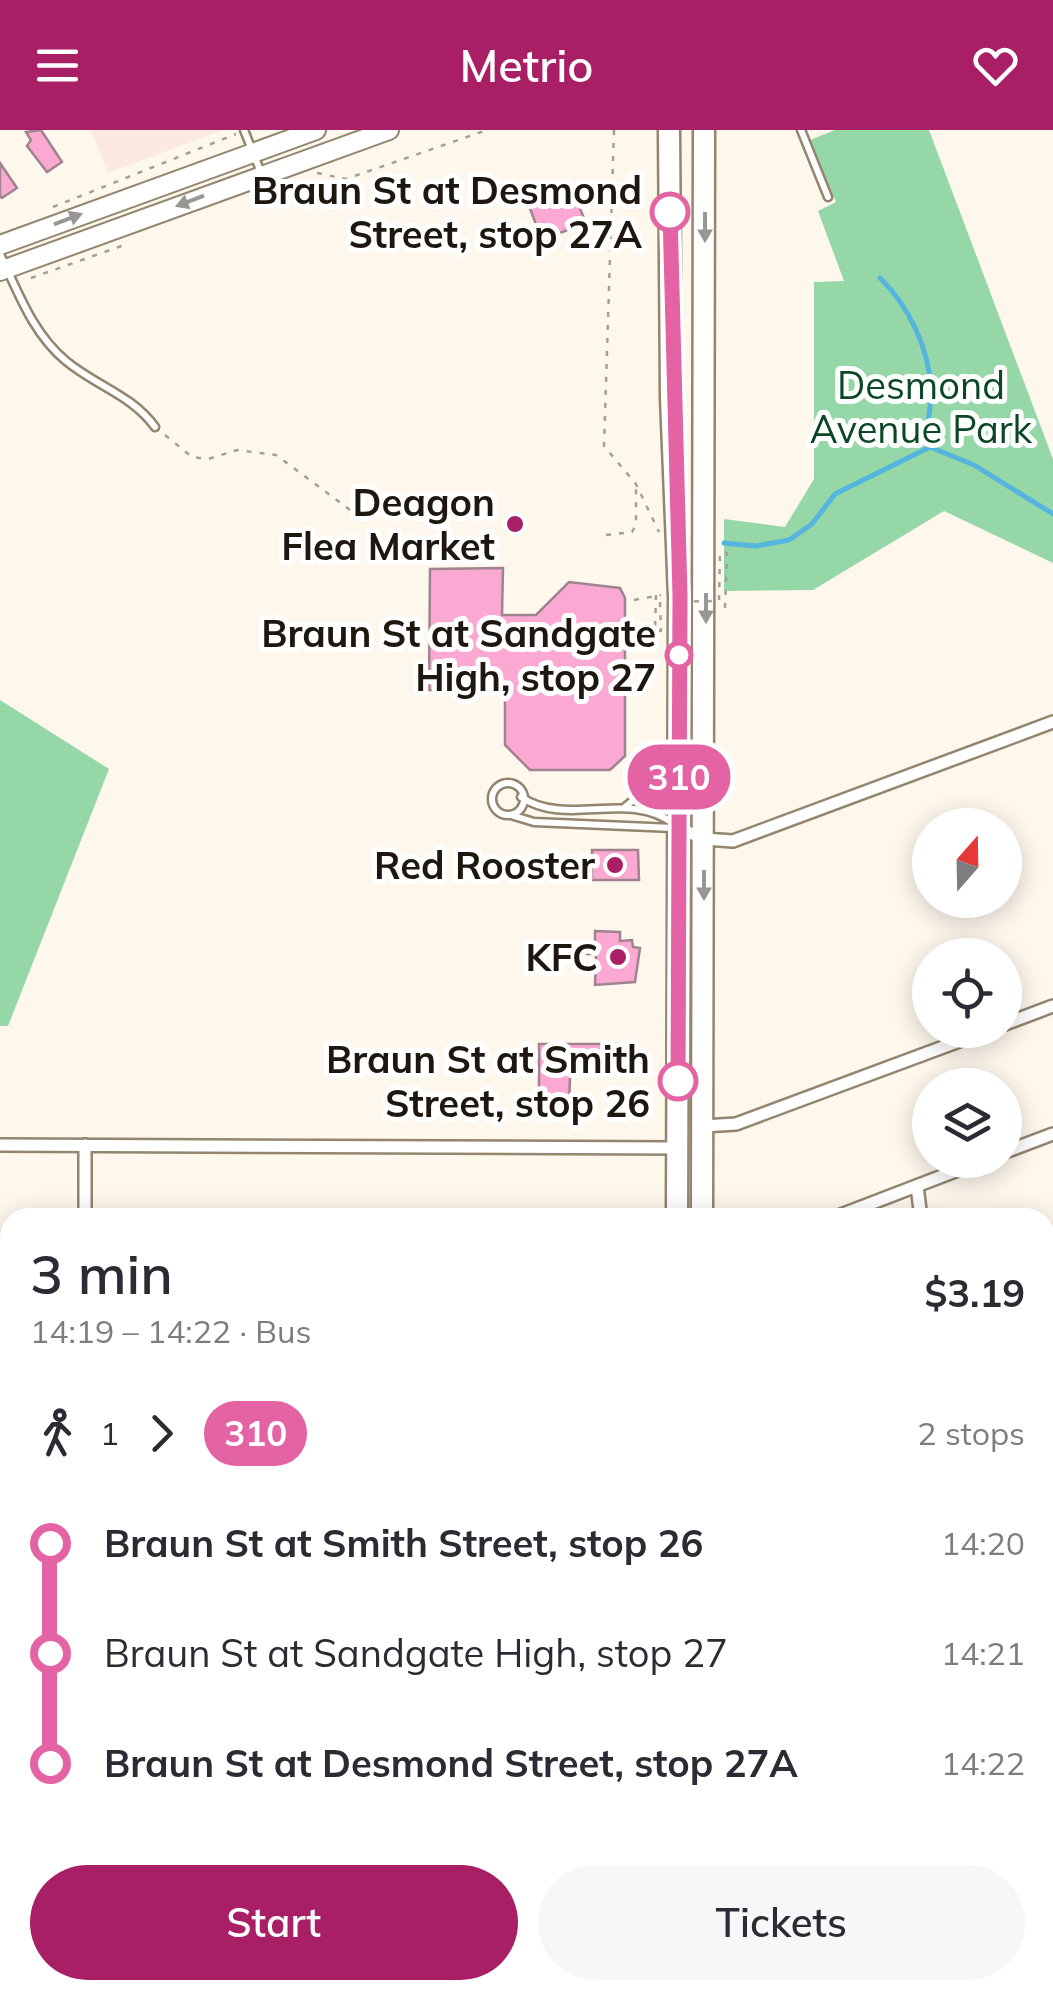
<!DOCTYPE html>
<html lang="en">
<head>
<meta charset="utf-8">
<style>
  :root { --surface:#fff; --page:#f7f7f7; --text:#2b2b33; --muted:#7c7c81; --accent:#a81f65 }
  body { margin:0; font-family:Mulish,sans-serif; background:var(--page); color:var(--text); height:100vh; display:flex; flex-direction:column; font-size:38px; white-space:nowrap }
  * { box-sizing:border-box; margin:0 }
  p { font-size:32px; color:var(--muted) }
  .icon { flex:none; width:55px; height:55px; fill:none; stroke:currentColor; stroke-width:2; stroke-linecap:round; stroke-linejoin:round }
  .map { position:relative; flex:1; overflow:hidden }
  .panel { position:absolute; left:0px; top:1078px; width:1055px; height:792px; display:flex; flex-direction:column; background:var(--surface); border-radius:30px 30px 0 0; box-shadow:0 5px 25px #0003 }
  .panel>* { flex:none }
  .badge { padding:0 20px; border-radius:32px; font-size:35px; line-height:65px }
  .needle { width:65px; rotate:20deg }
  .buttons { position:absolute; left:912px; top:678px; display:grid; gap:20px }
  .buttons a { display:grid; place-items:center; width:110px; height:110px; border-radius:50%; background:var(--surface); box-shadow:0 5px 25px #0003; font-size:50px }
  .map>.badge { position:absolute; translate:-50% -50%; box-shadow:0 0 0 5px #fff }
  .legs { display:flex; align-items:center; gap:15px; height:110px; padding:0 30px; font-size:32px }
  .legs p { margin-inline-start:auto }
  .head { display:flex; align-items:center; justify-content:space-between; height:170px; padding:0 30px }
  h1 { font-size:55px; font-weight:600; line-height:75px }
  .button { display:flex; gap:20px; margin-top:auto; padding:20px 30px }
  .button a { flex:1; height:115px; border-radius:60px; background:var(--accent); color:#fff; font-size:40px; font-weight:600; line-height:115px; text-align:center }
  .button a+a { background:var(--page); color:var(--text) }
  ul { padding:0 30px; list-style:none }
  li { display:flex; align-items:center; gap:35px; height:110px; font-size:38px }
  li i { display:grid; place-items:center; width:15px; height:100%; margin:0 12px; background:currentColor }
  li i::after { content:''; width:25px; height:25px; margin:-12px; border:8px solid; border-radius:50%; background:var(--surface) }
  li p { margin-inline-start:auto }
  li:first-child i { background:linear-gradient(#0000 50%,currentColor 0) }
  li:last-child i { background:linear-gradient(currentColor 50%,#0000 0) }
  header { display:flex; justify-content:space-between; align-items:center; height:130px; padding:0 30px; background:var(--accent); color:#fff; font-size:45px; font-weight:600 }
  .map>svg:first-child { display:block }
</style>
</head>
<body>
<header><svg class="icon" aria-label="menu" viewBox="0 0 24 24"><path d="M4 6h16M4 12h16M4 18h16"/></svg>Metrio<svg class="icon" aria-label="heart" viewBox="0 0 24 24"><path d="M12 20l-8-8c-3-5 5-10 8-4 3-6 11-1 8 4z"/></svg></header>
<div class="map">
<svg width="1053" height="1869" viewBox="0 0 1053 1869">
  <rect width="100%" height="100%" fill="#fdf7ec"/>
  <polygon fill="#fde9e1" points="91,0 223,0 108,43"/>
  <g fill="#96d7a8">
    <polygon points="835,0 929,0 1053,329 1053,433 944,381 813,460 724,461 724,389 785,397 814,349 814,152 844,151 818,81 836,72 810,10"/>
    <polygon points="0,570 109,639 8,896 0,896"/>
    <polygon points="22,1860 304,1860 298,1869 22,1869"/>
    <polygon points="352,1860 555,1860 560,1869 343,1869"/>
  </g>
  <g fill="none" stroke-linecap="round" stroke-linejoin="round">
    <g stroke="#55b5de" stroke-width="5">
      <path d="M880,148C909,176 930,220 931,262C931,283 925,293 930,317L974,335L1053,384"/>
      <polyline points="724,413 756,416 789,410 812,394 835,364 930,317"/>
    </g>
    <g stroke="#55b5de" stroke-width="28">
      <polyline points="0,1792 10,1830"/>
      <polyline points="18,1860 20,1869"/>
    </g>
  </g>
  <g fill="#fba9d2" stroke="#9f8490" stroke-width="2.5">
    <polygon points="41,0 62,32 47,42 27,16 31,10 26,2"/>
    <polygon points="0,33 17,58 2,68 0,66"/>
    <polygon points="572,59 586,93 542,110 529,76"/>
    <polygon points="503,438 502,485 536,485 569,452 620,458 625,468 625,626 610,640 530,640 505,615 505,561 429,560 430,439"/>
    <polygon points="592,720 638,720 639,750 592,750"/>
    <polygon points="595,801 620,802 620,811 632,810 633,817 640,818 635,852 595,855 596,824 587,824 587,811 595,811"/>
    <polygon points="539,914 622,914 621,944 570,944 569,985 539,983"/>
  </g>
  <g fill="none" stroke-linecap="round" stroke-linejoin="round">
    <defs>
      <g id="service">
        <polyline points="244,0 262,45"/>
        <polyline points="801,0 828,67"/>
        <path d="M0,124C18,162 33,204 66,231C96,256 132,265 155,297"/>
        <circle cx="508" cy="669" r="16"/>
        <path d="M521,667C567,698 629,659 674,694"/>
        <polyline points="625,677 673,638"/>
        <polyline points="514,686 534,692 673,698"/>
      </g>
      <g id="minor">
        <polyline points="679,698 704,709 733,711 1053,592"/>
        <polyline points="1005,894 1053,876"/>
        <polyline points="703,996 736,994 989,900"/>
        <polyline points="0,1015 677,1018"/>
        <polyline points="1005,1022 1053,1004"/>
        <polyline points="917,1056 921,1088"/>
        <polyline points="85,1088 85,1015"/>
        <polyline points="833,1088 984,1030"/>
        <polyline points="0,1237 10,1237"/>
        <polyline points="1045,1321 1053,1313"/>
        <polyline points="0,1457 10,1457"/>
        <polyline points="1045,1733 1053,1722"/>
        <polyline points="946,1869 952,1860"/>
      </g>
      <g id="primary">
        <polyline points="0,115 316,0"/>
        <polyline points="0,141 389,0"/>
      </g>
      <g id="trunk">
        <polyline points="669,0 671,268 679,466 677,1088"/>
        <polyline points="702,1088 704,0"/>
        <polyline points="669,1869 670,1860"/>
        <polyline points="695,1869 696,1860"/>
      </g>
    </defs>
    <use href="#service" stroke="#93856e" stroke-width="11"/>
    <use href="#minor" stroke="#93856e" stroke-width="16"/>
    <use href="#primary" stroke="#93856e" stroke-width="22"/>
    <use href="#trunk" stroke="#93856e" stroke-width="25"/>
    <g stroke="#a59f95" stroke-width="2.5" stroke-dasharray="5 8" stroke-linecap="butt">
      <polyline points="614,0 604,316 636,354 659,402"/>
      <polyline points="317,43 346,49 487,0"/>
      <polyline points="53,77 236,4"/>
      <polyline points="31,148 127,114"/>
      <polyline points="165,305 192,327 208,329 237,320 276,325 350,380"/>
      <polyline points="606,405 632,402 636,395 636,355"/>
      <polyline points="634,470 661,465"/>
      <polyline points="632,636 642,651"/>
    </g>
    <use href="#service" stroke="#fff" stroke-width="6"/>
    <use href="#minor" stroke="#fff" stroke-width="11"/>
    <use href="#primary" stroke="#fff" stroke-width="18"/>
    <use href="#trunk" stroke="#fff" stroke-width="20"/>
    <defs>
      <g id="rail">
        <polyline points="1045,1494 1053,1486"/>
        <polyline points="767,1869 772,1860"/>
      </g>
    </defs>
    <use href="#rail" stroke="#433d34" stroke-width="9"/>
    <use href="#rail" stroke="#fff" stroke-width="5" stroke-dasharray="15" stroke-linecap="butt"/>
    <polyline stroke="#a59f95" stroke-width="2.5" stroke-dasharray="5 8" stroke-linecap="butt" points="656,465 655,500 661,501 660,472 719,471 720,423 727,423 725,478"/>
  </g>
  <defs><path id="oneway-solid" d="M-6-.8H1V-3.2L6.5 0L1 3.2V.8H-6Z" transform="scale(2.5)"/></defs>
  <g fill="#999793">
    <use href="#oneway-solid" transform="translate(190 71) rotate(159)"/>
    <use href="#oneway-solid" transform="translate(68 89) rotate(-21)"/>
    <use href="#oneway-solid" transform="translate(705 97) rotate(90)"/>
    <use href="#oneway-solid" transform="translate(706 478) rotate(90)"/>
    <use href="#oneway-solid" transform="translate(704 755) rotate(90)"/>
  </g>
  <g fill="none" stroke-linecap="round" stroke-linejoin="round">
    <defs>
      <polyline id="line-1" points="670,82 680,466 678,951"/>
    </defs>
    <use href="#line-1" stroke="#fff" stroke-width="22"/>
    <use href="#line-1" stroke="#e463a4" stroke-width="15"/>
  </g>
  <g fill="#fff" stroke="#e463a4" stroke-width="5">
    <circle cx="670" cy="82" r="18"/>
    <circle cx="679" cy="525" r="12"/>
    <circle cx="678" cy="951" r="18"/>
  </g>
  <g fill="#a81f65" stroke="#fff" stroke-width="4">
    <circle cx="515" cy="394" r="10"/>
    <circle cx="615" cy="735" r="10"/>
    <circle cx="618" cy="827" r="10"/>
  </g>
  <g text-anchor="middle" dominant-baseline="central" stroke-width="10" stroke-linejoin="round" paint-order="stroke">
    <g font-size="38" font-weight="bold" fill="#1d170f" stroke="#fff" text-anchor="end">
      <text x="642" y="60">Braun St at Desmond<tspan x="642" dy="44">Street, stop 27A</tspan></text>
      <text x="656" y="503">Braun St at Sandgate<tspan x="656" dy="44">High, stop 27</tspan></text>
      <text x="650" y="929">Braun St at Smith<tspan x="650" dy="44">Street, stop 26</tspan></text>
    </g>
    <g font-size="38" fill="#0c4725" stroke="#fff">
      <text x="921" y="255">Desmond<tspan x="921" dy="44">Avenue Park</tspan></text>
    </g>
    <g font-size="38" font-weight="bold" fill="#1d170f" stroke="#fff" text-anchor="end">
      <text x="495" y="372">Deagon<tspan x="495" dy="44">Flea Market</tspan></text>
      <text x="595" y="735">Red Rooster</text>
      <text x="598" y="827">KFC</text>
    </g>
  </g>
</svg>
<div class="buttons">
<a><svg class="needle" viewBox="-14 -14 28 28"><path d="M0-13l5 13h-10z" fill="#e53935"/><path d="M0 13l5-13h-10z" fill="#7c7c81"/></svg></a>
<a><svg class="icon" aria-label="locate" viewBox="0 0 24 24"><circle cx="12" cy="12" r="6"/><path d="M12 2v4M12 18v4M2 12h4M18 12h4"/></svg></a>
<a><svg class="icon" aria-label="layers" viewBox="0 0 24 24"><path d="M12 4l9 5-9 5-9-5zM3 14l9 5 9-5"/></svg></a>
</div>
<b class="badge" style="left:679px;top:647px;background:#e463a4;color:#fff">310</b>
<section class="panel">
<div class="head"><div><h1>3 min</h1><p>14:19 – 14:22 · Bus</p></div><b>$3.19</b></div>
<div class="legs"><svg class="icon" aria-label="walk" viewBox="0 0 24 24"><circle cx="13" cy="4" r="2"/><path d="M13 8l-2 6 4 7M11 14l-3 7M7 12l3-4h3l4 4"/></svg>1<svg class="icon" aria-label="forward" viewBox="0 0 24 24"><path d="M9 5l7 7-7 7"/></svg><b class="badge" style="background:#e463a4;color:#fff">310</b><p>2 stops</p></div>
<ul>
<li><i style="color:#e463a4"></i><b>Braun St at Smith Street, stop 26</b><p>14:20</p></li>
<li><i style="color:#e463a4"></i><span>Braun St at Sandgate High, stop 27</span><p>14:21</p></li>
<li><i style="color:#e463a4"></i><b>Braun St at Desmond Street, stop 27A</b><p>14:22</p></li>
</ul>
<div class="button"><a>Start</a><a>Tickets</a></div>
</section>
</div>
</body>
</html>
